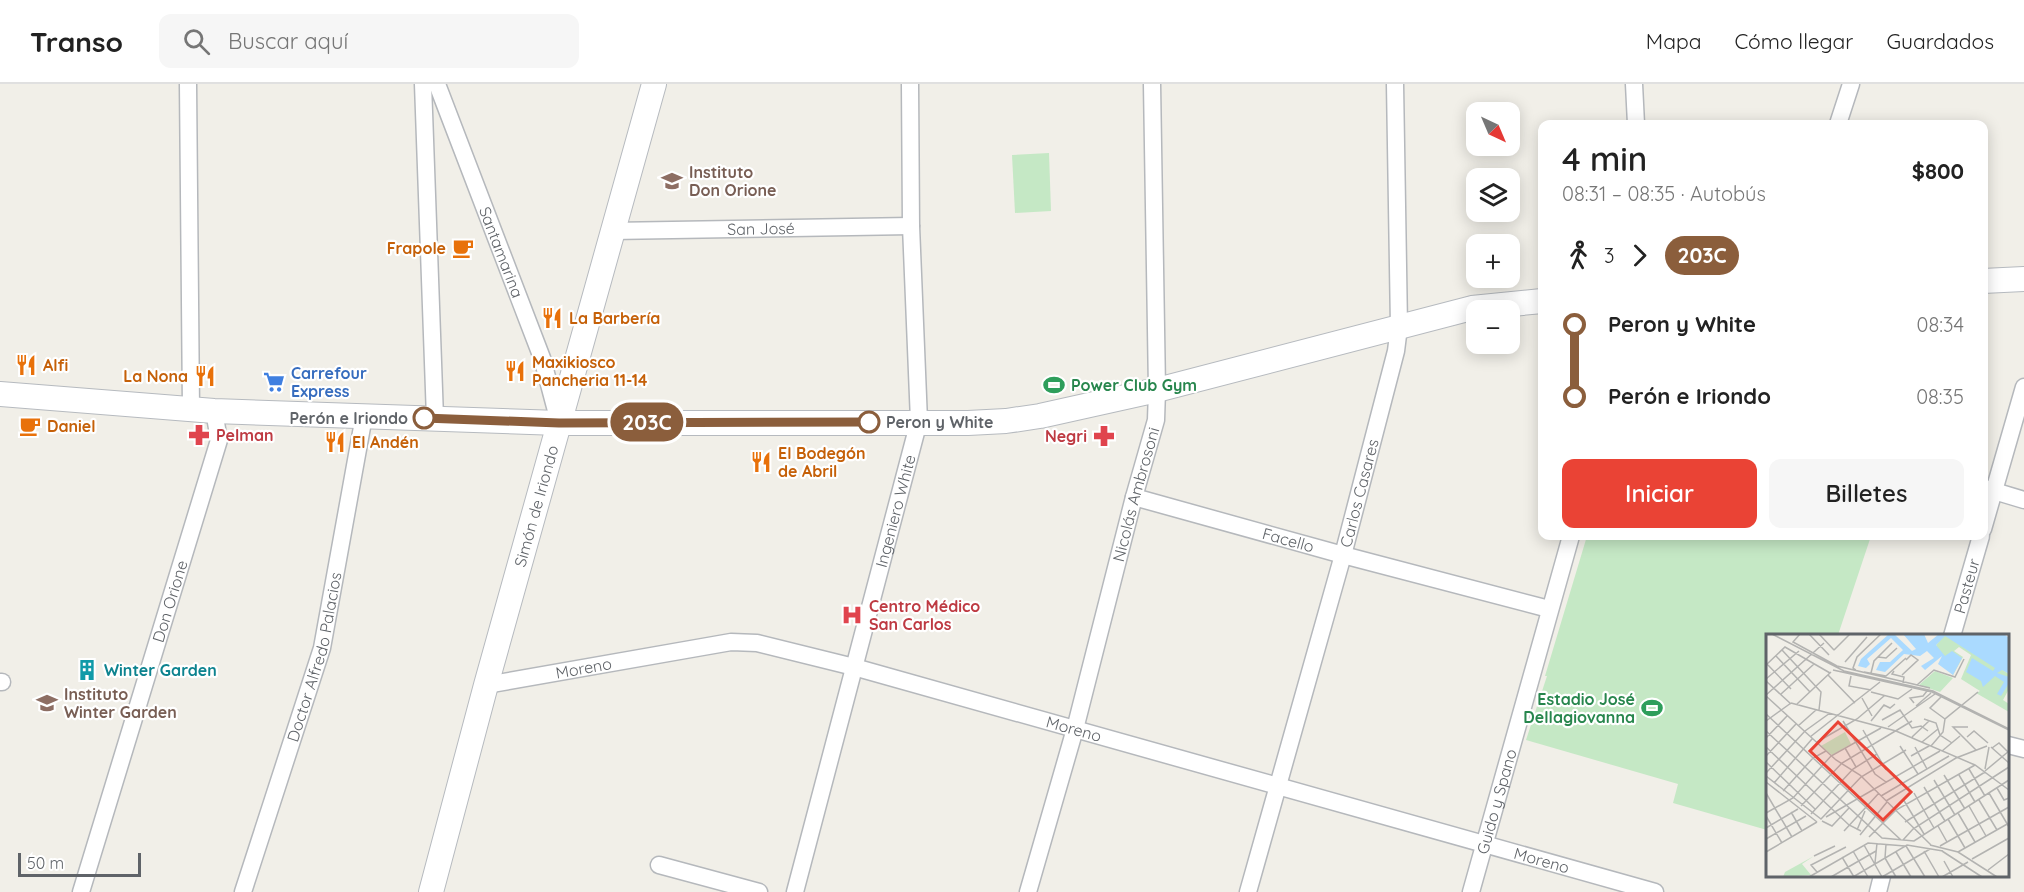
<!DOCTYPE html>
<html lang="es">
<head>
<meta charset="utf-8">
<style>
  :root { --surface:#fff; --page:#f6f6f6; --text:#222; --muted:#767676; --line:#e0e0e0; --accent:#ea4335 }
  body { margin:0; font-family:Quicksand,sans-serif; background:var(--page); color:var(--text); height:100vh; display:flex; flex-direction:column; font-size:22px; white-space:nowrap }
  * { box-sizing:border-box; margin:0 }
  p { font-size:20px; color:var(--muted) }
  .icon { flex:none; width:33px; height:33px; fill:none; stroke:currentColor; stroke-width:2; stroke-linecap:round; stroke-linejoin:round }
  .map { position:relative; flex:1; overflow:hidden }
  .sheet { position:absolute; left:1538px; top:36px; width:450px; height:420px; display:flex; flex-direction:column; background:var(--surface); border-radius:12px; box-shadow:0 3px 15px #0003 }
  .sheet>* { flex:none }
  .badge { padding:0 12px; border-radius:20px; font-size:21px; line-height:39px }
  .needle { width:39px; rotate:136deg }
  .controls { position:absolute; left:1466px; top:18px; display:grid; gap:12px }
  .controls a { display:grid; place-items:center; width:54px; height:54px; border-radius:12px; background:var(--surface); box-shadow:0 3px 15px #0003; font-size:30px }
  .scale { position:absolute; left:18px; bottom:15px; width:123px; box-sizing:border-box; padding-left:6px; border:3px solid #5f6368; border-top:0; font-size:16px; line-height:21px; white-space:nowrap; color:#5f6368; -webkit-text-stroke:4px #fff; paint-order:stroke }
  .map>.badge { position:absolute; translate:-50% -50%; box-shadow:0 0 0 3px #fff }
  .legs { display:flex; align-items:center; gap:9px; height:66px; padding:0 24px; font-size:20px }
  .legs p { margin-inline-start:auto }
  .headline { display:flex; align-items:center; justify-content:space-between; height:102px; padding:0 24px }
  h1 { font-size:33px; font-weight:600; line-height:45px }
  .action { display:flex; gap:12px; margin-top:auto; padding:12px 24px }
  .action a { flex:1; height:69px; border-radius:12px; background:var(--accent); color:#fff; font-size:24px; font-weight:600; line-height:69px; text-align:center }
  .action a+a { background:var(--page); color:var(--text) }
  ul { padding:0 24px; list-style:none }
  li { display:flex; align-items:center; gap:21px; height:72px; font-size:22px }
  li i { display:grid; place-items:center; width:9px; height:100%; margin:0 8px; background:currentColor }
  li i::after { content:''; width:15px; height:15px; margin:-8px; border:4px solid; border-radius:50%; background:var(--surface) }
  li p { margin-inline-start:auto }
  li:first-child i { background:linear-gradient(#0000 50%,currentColor 0) }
  li:last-child i { background:linear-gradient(currentColor 50%,#0000 0) }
  header { display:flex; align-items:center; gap:36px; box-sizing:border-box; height:84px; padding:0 30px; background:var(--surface); border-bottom:2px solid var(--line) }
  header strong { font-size:28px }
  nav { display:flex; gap:33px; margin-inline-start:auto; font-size:21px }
  .search { width:420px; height:54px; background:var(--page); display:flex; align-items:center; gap:15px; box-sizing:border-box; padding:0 21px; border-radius:12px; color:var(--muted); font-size:22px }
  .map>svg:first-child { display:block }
</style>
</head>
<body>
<header>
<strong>Transo</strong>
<div class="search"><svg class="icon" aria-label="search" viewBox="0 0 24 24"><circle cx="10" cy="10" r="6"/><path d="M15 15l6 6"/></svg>Buscar aquí</div>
<nav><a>Mapa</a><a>Cómo llegar</a><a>Guardados</a></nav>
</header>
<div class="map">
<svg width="2024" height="808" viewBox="0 0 2024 808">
  <rect width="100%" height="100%" fill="#f1efe8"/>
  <g fill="#c5e8c5">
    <polygon points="1049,69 1051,127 1015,129 1012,71"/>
    <polygon points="1587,452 1871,452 1838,551 1768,552 1767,746 1673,719 1678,700 1526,656 1547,592 1545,592"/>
  </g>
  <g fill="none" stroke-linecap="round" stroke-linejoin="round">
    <defs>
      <g id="street">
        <polyline points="188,0 191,325"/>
        <polyline points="423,0 435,334"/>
        <path id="s1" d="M437,0L542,274L559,338"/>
        <polyline points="1634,0 1636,40"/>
        <polyline points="1838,40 1851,0"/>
        <path id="s2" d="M611,147L911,142"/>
        <polyline points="1984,404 2024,416"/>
        <path id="s3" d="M1134,413L1343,471L1549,525"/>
        <polyline points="1983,445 2024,303"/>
        <path id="s4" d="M1952,552L1981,452"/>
        <polyline points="0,598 2,598"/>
        <path id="s5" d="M486,601L731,558L757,559L854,583L1655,808"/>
        <polyline points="2008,661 2024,665"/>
        <polyline points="659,781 759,808"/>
        <path id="s6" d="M81,808L219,356L214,327"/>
        <path id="s7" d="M243,808L322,564L364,332"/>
        <path id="s8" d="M795,808L919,337L911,142L910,0"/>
        <path id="s9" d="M1028,808L1075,645L1134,413L1156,336L1157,306L1152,0"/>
        <path id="s10" d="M1248,808L1343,471L1396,267L1399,243L1395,0"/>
        <path id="s11" d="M1471,808L1571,452"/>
        <polyline points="1878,808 1882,792"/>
      </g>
      <g id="secondary">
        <polyline points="1983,197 2024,195"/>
        <polyline points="0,310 214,327 559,339 968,339 1006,337 1040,332 1157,306 1472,224 1542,217"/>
        <path id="s12" d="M431,808L486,601L654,0"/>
      </g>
    </defs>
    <use href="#street" stroke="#b5b8bc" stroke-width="19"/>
    <use href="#secondary" stroke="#b6babf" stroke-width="26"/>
    <use href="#street" stroke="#fff" stroke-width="16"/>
    <use href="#secondary" stroke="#fff" stroke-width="24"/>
  </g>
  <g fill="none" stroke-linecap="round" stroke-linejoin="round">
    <defs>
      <polyline id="line-1" points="424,334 559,339 869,338"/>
    </defs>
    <use href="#line-1" stroke="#fff" stroke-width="14"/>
    <use href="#line-1" stroke="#8b5e3c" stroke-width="9"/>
  </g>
  <defs>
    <symbol id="school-bare" viewBox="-9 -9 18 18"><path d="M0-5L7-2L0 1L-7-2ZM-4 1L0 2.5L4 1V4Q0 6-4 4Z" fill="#8d6e63" stroke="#fff" stroke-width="2.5" paint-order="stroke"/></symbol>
    <symbol id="cafe-bare" viewBox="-9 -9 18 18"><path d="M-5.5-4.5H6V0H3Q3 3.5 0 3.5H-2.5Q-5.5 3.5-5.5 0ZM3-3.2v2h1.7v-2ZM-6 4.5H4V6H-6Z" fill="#e8710a" stroke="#fff" stroke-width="2.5" paint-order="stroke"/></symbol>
    <symbol id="restaurant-bare" viewBox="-9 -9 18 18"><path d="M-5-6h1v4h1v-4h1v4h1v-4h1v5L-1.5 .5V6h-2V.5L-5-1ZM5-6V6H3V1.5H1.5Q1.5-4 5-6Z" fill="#e8710a" stroke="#fff" stroke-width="2.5" paint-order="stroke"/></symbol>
    <symbol id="supermarket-bare" viewBox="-9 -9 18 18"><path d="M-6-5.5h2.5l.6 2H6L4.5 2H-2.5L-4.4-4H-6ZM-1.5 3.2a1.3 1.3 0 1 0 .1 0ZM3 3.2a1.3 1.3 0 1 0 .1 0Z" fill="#3f7fe0" stroke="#fff" stroke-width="2.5" paint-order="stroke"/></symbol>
    <symbol id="stadium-bare" viewBox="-9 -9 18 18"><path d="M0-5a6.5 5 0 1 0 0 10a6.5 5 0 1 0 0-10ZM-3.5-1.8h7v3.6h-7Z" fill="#2e9e5b" stroke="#fff" stroke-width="2.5" paint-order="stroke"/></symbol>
    <symbol id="pharmacy-bare" viewBox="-9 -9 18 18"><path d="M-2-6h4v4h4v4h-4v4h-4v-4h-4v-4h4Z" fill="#e0444e" stroke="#fff" stroke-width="2.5" paint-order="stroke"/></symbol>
    <symbol id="hospital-bare" viewBox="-9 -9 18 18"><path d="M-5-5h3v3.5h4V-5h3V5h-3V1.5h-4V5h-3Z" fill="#e0444e" stroke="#fff" stroke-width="2.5" paint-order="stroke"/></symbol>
    <symbol id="building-bare" viewBox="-9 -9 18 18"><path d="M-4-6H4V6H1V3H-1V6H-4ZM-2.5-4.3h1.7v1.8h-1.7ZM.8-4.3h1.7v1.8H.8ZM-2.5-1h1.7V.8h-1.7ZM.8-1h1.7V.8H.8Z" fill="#0f9aa8" stroke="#fff" stroke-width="2.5" paint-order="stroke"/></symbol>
  </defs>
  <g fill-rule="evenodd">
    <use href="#school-bare" x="657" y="82" width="30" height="30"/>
    <use href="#cafe-bare" x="448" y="149" width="30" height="30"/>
    <use href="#restaurant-bare" x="537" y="219" width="30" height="30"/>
    <use href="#restaurant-bare" x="11" y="266" width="30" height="30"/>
    <use href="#restaurant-bare" x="500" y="272" width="30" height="30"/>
    <use href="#restaurant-bare" x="190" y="277" width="30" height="30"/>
    <use href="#supermarket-bare" x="259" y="283" width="30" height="30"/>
    <use href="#stadium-bare" x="1039" y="286" width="30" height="30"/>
    <use href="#cafe-bare" x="15" y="327" width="30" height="30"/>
    <use href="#pharmacy-bare" x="184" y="336" width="30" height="30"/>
    <use href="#pharmacy-bare" x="1089" y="337" width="30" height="30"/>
    <use href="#restaurant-bare" x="320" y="343" width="30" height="30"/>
    <use href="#restaurant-bare" x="746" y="363" width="30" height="30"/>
    <use href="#hospital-bare" x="837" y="516" width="30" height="30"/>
    <use href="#building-bare" x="72" y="571" width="30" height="30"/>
    <use href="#school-bare" x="32" y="604" width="30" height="30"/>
    <use href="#stadium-bare" x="1637" y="609" width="30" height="30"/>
  </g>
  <g fill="#fff" stroke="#8b5e3c" stroke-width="3">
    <circle cx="424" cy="334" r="10"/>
    <circle cx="869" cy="338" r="10"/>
  </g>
  <g text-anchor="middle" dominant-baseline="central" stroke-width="4.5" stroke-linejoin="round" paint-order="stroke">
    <g font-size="16" font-weight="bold" fill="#785e54" stroke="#fff" text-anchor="start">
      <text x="689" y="88">Instituto<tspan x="689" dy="18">Don Orione</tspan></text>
      <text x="64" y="610">Instituto<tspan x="64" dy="18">Winter Garden</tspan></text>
    </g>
    <g font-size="16" fill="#5f6368" stroke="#fff">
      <text stroke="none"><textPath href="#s2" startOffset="150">San José</textPath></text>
      <text stroke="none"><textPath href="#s1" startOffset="180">Santamarina</textPath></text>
      <text stroke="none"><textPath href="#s10" startOffset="414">Carlos Casares</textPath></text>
      <text stroke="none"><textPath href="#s9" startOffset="412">Nicolás Ambrosoni</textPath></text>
      <text stroke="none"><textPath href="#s12" startOffset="400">Simón de Iriondo</textPath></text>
      <text stroke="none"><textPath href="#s8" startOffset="394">Ingeniero White</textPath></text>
      <text stroke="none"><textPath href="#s3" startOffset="160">Facello</textPath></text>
      <text stroke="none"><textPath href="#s4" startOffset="52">Pasteur</textPath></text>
      <text stroke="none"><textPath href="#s6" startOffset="304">Don Orione</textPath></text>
      <text stroke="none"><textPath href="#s7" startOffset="246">Doctor Alfredo Palacios</textPath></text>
      <text stroke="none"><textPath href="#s5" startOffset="99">Moreno</textPath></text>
      <text stroke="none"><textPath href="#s5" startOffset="603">Moreno</textPath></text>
      <text stroke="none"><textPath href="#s11" startOffset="94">Guido y Spano</textPath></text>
      <text stroke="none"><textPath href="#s5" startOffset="1089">Moreno</textPath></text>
    </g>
    <g font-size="16" font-weight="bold" fill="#c56008" stroke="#fff" text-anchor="start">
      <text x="446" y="164" text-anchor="end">Frapole</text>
      <text x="569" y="234">La Barbería</text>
      <text x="532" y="278">Maxikiosco<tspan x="532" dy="18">Pancheria 11-14</tspan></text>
      <text x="43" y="281">Alfi</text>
      <text x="188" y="292" text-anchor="end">La Nona</text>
      <text x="47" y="342">Daniel</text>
      <text x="352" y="358">El Andén</text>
      <text x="778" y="369">El Bodegón<tspan x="778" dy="18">de Abril</tspan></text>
    </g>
    <g font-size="16" font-weight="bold" fill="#366cbe" stroke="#fff" text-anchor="start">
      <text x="291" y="289">Carrefour<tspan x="291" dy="18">Express</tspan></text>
    </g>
    <g font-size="16" font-weight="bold" fill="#27864d" stroke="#fff" text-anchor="start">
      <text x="1071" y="301">Power Club Gym</text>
      <text x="1635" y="615" text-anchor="end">Estadio José<tspan x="1635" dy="18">Dellagiovanna</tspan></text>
    </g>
    <g font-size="16" font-weight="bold" fill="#5f6368" stroke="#fff" text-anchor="end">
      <text x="408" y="334">Perón e Iriondo</text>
      <text x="886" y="338" text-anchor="start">Peron y White</text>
    </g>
    <g font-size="16" font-weight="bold" fill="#be3a42" stroke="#fff" text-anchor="start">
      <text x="216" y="351">Pelman</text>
      <text x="1087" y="352" text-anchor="end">Negri</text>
      <text x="869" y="522">Centro Médico<tspan x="869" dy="18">San Carlos</tspan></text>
    </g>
    <g font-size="16" font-weight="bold" fill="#0d838f" stroke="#fff" text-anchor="start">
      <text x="104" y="586">Winter Garden</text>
    </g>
  </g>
  <g transform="translate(1766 550)">
    <rect width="243" height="243" fill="#f1efe8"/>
    <path d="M179,1L243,40V55L237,66L243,70V78L210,59L214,57L195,45L205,21L193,13L188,17L197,23L187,41L170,11ZM169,37L187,44L174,58L153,51ZM79,98L85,110L66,121L55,112ZM48,222L36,230L45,241L17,243L19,238Z" fill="#c5e8c5"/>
    <path d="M123,0H128L146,17L150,15L137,0H158L162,9L173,0L239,1L243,4V40L236,36L231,39L243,43V49L235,62L231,60L238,48L229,42L217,53L215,47L200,38L206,24L227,37L229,34L179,2L170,11L179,22L186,17L196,24L187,41L172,30L176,22L159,36L155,32L168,24L161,17L154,22L138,20L119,38L110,36L114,28H124L137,16L125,4L101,25L104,30L100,34L92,32L95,25Z" fill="#aadaff"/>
    <path fill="none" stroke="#b3b3b1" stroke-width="1.5" d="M6,0L78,37L167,57L243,95M34,0L27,8L71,32L164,54M43,0L63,21M53,0L68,16M16,16L55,58L53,76M68,16L84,0M10,22L44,58M112,23L120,24L131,14M79,28L101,3M1,30L25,55M0,31L19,13L64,39M67,36L166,58L243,96M90,36L87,34L91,23L115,0M128,37L126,40L138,43L137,49M98,38L120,42L140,24M105,39L108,27L126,9M62,41L89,69M136,41L152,26L145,21L140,26M85,42L83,52L105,56M0,45L33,17M0,47L25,70M151,51L168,36L189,43L198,25M105,58L132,65L146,55M15,60L48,30M0,61L58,9M0,62L70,126L94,141L165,211M176,62L164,74L179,85M96,64L106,82M25,69L130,97L209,131L243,156M148,69L144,64L157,62L161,57M31,70L65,38M150,72L165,59M0,80L135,206M158,85L170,89L174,101L186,109M116,86L134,76L146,94L155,92L162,97M0,87L25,69M77,87L109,140L120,148M105,87L118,71L124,74L129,70M32,92L50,76M122,93L169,60M202,93H187L210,116M97,96L120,136M0,97L116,204L148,207L243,146M44,103L114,48M146,103L163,87M201,103L208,97L222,109M0,104L21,82M51,108L91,85L118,62M156,108L172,95M134,112L152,140M165,112L177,98L179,85L212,58M0,113L83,191L95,197M149,113L161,135M225,113L243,129M79,114L90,133M226,114L233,109L242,118M176,117L194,102M0,122L30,90M145,122L163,112M0,128L49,175M203,135L219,162M219,135L223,113M219,137L243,117M0,139L39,97L64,79M178,141L199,175M193,141L209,168M0,142L55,185L95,143L140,116M168,146L189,181M0,148L51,188M8,149L46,105M158,153L179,187M231,154L238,166L243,164M17,157L47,124L60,117M0,159L26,203M148,159L168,194M223,159L243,193M115,162L183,122M137,165L158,200M213,166L231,196M120,167L190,124L221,112M35,172L76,129L146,87M203,172L220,202M25,178L36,197M0,179L27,164L65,122L115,94M192,179L209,208M45,180L87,135L111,120M0,182L16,209M60,183L174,117M182,185L199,214M56,187L66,192L83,174M139,188L219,138M172,192L181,208M0,194L32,175M91,196L99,177M78,197L113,159M94,201L121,168M103,203L130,176L209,131M0,205L40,182M137,206L147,195L243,133M120,210L119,224L130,243M98,211L116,243M164,211L192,218L231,243M140,212L159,243M174,212L243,173M87,217L102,243M158,217L173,243M176,217L216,243M0,218L51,188M130,218L145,243M192,218L243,189M48,222L69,212M76,223L88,243M206,225L243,204M178,227L187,243M109,229L111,209M222,236L243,220M51,238L45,231L80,213M43,243L102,209L139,212M65,243L110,217M87,243L141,211L177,217M116,243L164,215M176,243L202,228"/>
    <path fill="#ea4335" fill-opacity="0.15" stroke="#ea4335" stroke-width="3" d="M72,88L145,158L117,186L44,117Z"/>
    <rect width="243" height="243" fill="none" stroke="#5f6368" stroke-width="3"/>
  </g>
</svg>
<div class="controls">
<a><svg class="needle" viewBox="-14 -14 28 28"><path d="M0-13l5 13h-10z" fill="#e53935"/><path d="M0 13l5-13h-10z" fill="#767676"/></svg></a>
<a><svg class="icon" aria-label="layers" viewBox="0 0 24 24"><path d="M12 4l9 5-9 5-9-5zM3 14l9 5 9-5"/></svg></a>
<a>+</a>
<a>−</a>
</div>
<div class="scale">50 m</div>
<b class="badge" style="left:647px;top:338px;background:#8b5e3c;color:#fff">203C</b>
<section class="sheet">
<div class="headline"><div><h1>4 min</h1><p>08:31 – 08:35 · Autobús</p></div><b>$800</b></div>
<div class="legs"><svg class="icon" aria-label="walk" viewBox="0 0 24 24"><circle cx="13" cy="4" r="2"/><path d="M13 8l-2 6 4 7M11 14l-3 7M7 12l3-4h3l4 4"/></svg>3<svg class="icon" aria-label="forward" viewBox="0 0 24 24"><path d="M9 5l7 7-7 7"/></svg><b class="badge" style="background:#8b5e3c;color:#fff">203C</b></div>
<ul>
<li><i style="color:#8b5e3c"></i><b>Peron y White</b><p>08:34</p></li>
<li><i style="color:#8b5e3c"></i><b>Perón e Iriondo</b><p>08:35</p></li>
</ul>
<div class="action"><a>Iniciar</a><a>Billetes</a></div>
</section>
</div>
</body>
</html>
